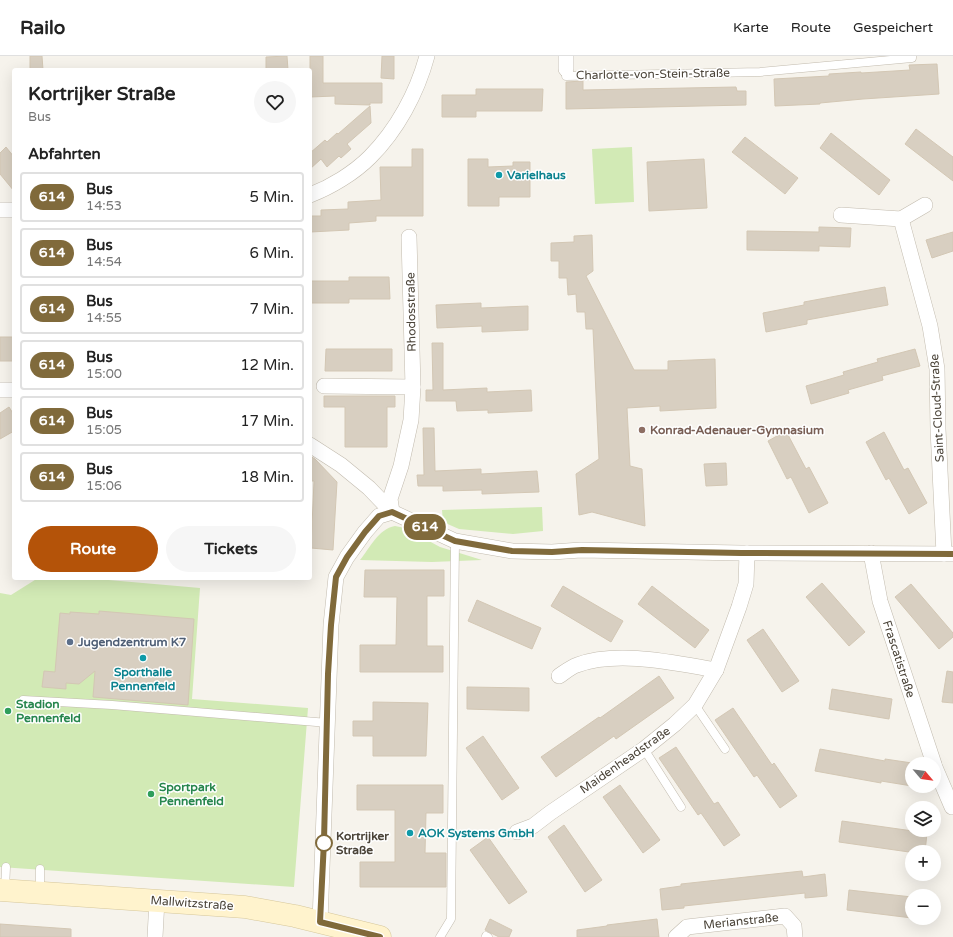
<!DOCTYPE html>
<html lang="de">
<head>
<meta charset="utf-8">
<style>
  :root { --surface:#fff; --page:#f6f6f6; --text:#222; --muted:#767676; --line:#e0e0e0; --accent:#b45309 }
  body { margin:0; font-family:"Varela Round",sans-serif; background:var(--page); color:var(--text); height:100vh; display:flex; flex-direction:column; font-size:15px; white-space:nowrap }
  * { box-sizing:border-box; margin:0 }
  p { font-size:13px; color:var(--muted) }
  .icon { flex:none; width:22px; height:22px; fill:none; stroke:currentColor; stroke-width:2; stroke-linecap:round; stroke-linejoin:round }
  .map { position:relative; flex:1; overflow:hidden }
  .drawer { position:absolute; left:12px; top:12px; width:300px; height:512px; display:flex; flex-direction:column; background:var(--surface); border-radius:4px; box-shadow:0 4px 16px #0002 }
  .drawer>* { flex:none }
  .badge { padding:0 8px; border-radius:13px; font-size:14px; line-height:26px }
  .needle { width:26px; rotate:119deg }
  .buttons { position:absolute; left:905px; top:701px; display:grid; gap:8px }
  .buttons a { display:grid; place-items:center; width:36px; height:36px; border-radius:50%; background:var(--surface); box-shadow:0 4px 16px #0002; font-size:20px }
  .map>.badge { position:absolute; translate:-50% -50%; box-shadow:0 0 0 2px #fff }
  h2 { padding:0 16px; font-size:15px; line-height:36px }
  .round { display:grid; place-items:center; flex:none; width:42px; height:42px; border-radius:21px; background:var(--page) }
  .headline { display:flex; align-items:center; justify-content:space-between; height:68px; padding:0 16px }
  h1 { font-size:19px; font-weight:800; line-height:30px }
  .cta { display:flex; gap:8px; margin-top:auto; padding:8px 16px }
  .cta a { flex:1; height:46px; border-radius:24px; background:var(--accent); color:#fff; font-size:16px; font-weight:800; line-height:46px; text-align:center }
  .cta a+a { background:var(--page); color:var(--text) }
  ul { padding:0; list-style:none }
  li { display:flex; align-items:center; gap:12px; height:50px; margin:0 8px 6px; padding:0 8px; border:2px solid var(--line); border-radius:4px }
  li div { flex:1 }
  li b { display:block; font-size:15px }
  li em { font-style:normal }
  li .badge { min-width:44px; font-weight:700; text-align:center }
  header { display:flex; align-items:center; gap:24px; box-sizing:border-box; height:56px; padding:0 20px; background:var(--surface); border-bottom:1px solid var(--line) }
  header strong { font-size:19px }
  nav { display:flex; gap:22px; margin-inline-start:auto; font-size:14px }
  .map>svg:first-child { display:block }
</style>
</head>
<body>
<header>
<strong>Railo</strong>
<nav><a>Karte</a><a>Route</a><a>Gespeichert</a></nav>
</header>
<div class="map">
<svg width="953" height="881" viewBox="0 0 953 881">
  <rect width="100%" height="100%" fill="#f6f3ec"/>
  <g fill="#d2eab5">
    <polygon points="632,91 634,146 595,148 592,93"/>
    <polygon points="542,451 543,475 513,478 459,473 443,466 442,454"/>
    <path d="M395,470L405,472L440,491L482,504L432,506L360,504C370,492 378,473 395,470Z"/>
    <polygon points="38,522 86,522 200,532 192,643 308,652 294,831 0,811 0,537 11,539"/>
  </g>
  <g fill="#d8cfc1" stroke="#d3c7b4">
    <polygon points="30,0 42,0 43,14 30,14"/>
    <polygon points="287,0 288,14 266,14 266,1"/>
    <polygon points="310,0 323,0 323,27 382,27 382,47 370,47 370,49 335,48 335,40 310,41"/>
    <polygon points="382,0 394,0 394,23 381,22"/>
    <polygon points="937,8 939,38 863,43 820,47 820,48 775,50 774,23 829,20 829,18 861,16 861,17 910,14 909,9"/>
    <polygon points="566,26 583,25 583,34 736,31 737,35 746,35 746,49 566,53"/>
    <polygon points="476,33 543,33 542,55 476,55 476,61 442,61 442,39 476,39"/>
    <polygon points="370,50 371,67 347,88 351,93 341,102 339,100 327,111 321,103 310,113 310,97 325,84 327,86 337,77 338,78"/>
    <polygon points="916,73 953,101 953,125 905,88"/>
    <polygon points="831,77 890,124 879,139 820,92"/>
    <polygon points="745,81 798,122 785,138 732,96"/>
    <polygon points="6,91 14,101 14,135 0,118 0,97"/>
    <polygon points="412,93 423,93 423,160 376,160 376,165 349,167 349,174 310,176 310,160 321,160 321,154 348,153 348,146 381,144 380,111 412,111"/>
    <polygon points="468,103 488,103 488,111 513,110 513,106 530,106 530,141 499,141 499,150 468,150"/>
    <polygon points="704,103 707,152 649,155 647,106"/>
    <polygon points="819,171 851,172 850,191 819,190 819,195 747,194 747,175 819,176"/>
    <polygon points="953,176 953,195 932,202 926,184"/>
    <polygon points="592,179 593,215 586,220 634,314 668,314 668,305 715,303 716,352 660,355 660,350 627,352 630,410 642,413 645,470 592,456 579,459 576,418 599,403 593,273 586,273 585,256 577,256 576,238 568,239 567,222 559,222 559,205 551,205 551,187 574,186 574,180"/>
    <polygon points="349,221 389,221 390,243 349,243 349,247 310,247 310,225 349,225"/>
    <polygon points="885,231 888,249 807,264 807,268 766,276 763,257 804,249 804,246"/>
    <polygon points="481,247 481,252 528,250 528,274 482,276 482,270 437,272 436,249"/>
    <rect x="0" y="281" width="14" height="24"/>
    <polygon points="432,287 443,287 443,334 487,332 487,336 531,334 532,355 488,357 488,354 457,355 456,345 426,345 426,334 433,334"/>
    <polygon points="326,293 392,293 392,315 325,315"/>
    <polygon points="915,293 920,310 882,320 883,324 848,334 849,337 811,348 806,330 844,319 843,316 878,306 877,303"/>
    <polygon points="324,340 395,340 395,351 387,351 387,391 345,391 345,351 324,351"/>
    <polygon points="9,351 14,359 14,375 0,383 0,357"/>
    <polygon points="423,372 434,372 435,415 481,413 481,418 537,415 539,436 482,438 482,434 443,435 443,430 418,430 417,419 424,419"/>
    <polygon points="786,375 806,413 809,411 828,447 809,457 791,421 787,423 768,385"/>
    <polygon points="884,376 904,414 908,412 927,447 909,458 889,422 886,424 866,386"/>
    <polygon points="310,400 315,403 337,426 333,494 311,492 314,425 310,425"/>
    <polygon points="726,407 727,429 706,430 704,408"/>
    <polygon points="365,514 444,514 444,540 427,540 427,590 443,590 443,616 360,616 360,589 396,589 397,541 364,541"/>
    <polygon points="822,527 865,576 849,590 806,541"/>
    <polygon points="911,528 953,577 953,581 939,593 895,541"/>
    <polygon points="563,530 623,565 611,586 551,550"/>
    <polygon points="652,530 709,574 695,592 638,548"/>
    <polygon points="477,544 541,572 532,593 468,565"/>
    <polygon points="99,555 194,563 188,649 93,641 95,615 79,628 66,627 66,633 42,631 44,615 55,616 60,557 70,558 70,556 99,558"/>
    <polygon points="763,573 799,625 782,636 747,584"/>
    <polygon points="947,615 953,616 953,647 942,646"/>
    <polygon points="659,620 674,642 616,683 614,680 556,721 541,701 599,661 600,662"/>
    <polygon points="467,631 529,632 529,655 467,653"/>
    <polygon points="832,633 892,643 889,663 829,653"/>
    <polygon points="373,646 428,647 426,700 373,700 373,680 353,680 353,665 373,665"/>
    <polygon points="733,652 772,709 774,707 797,740 780,752 757,719 754,721 715,664"/>
    <polygon points="483,680 519,732 502,744 466,692"/>
    <polygon points="676,691 714,748 718,746 740,779 724,790 701,757 698,759 659,702"/>
    <polygon points="820,693 885,705 885,703 912,707 912,730 881,725 881,727 815,715"/>
    <polygon points="357,729 443,729 443,757 426,757 425,797 446,797 446,831 360,831 360,806 395,806 395,754 357,754"/>
    <polygon points="620,729 660,784 643,797 603,741"/>
    <polygon points="842,765 927,777 925,796 909,796 839,786"/>
    <polygon points="564,769 602,824 585,836 548,781"/>
    <polygon points="488,781 527,836 509,848 470,794"/>
    <polygon points="802,815 803,821 825,818 827,840 805,842 805,837 684,850 684,852 662,854 660,833 681,830 681,828"/>
    <polygon points="849,834 912,841 912,862 847,854"/>
    <polygon points="490,863 512,874 509,881 499,881 485,874"/>
    <polygon points="657,863 659,881 577,881 577,874 607,870 607,869"/>
    <polygon points="0,868 71,873 71,881 0,881"/>
  </g>
  <g fill="none" stroke-linecap="round" stroke-linejoin="round">
    <defs>
      <g id="lane">
        <polyline points="566,13 566,20 760,16 912,2 912,0"/>
        <polyline points="23,644 112,649 328,667"/>
        <polyline points="695,649 725,693"/>
        <polyline points="644,693 681,751"/>
        <polyline points="5,834 6,811"/>
        <polyline points="40,837 40,813"/>
        <polyline points="486,880 488,881"/>
        <polyline points="440,881 451,863 455,485"/>
      </g>
      <g id="street">
        <polyline points="566,13 566,0"/>
        <path d="M310,139C331,131 354,117 370,101C397,74 417,37 427,0"/>
        <polyline points="0,154 14,154"/>
        <polyline points="841,159 901,163 930,270 937,313 938,373 944,498"/>
        <polyline points="901,163 925,149"/>
        <polyline points="324,330 413,331"/>
        <polyline points="0,334 14,334"/>
        <polyline points="310,389 341,409 369,432 392,456 455,485 512,495 552,496 581,494 741,497 953,498"/>
        <polyline points="392,456 390,443 401,410 411,364 413,331 409,181"/>
        <polyline points="871,497 880,545 934,708"/>
        <path d="M559,620C565,616 571,611 577,609C618,594 674,607 716,614"/>
        <polyline points="934,709 952,751"/>
        <polyline points="517,776 533,770 550,757 644,693 675,668 695,649 716,614 739,551 746,528 747,497"/>
        <polyline points="320,866 331,569 336,521 347,501 365,476 379,460 392,456"/>
        <polyline points="155,881 157,844"/>
        <polyline points="676,881 687,871 785,860 794,870 795,881"/>
      </g>
      <polyline id="secondary" points="0,834 245,851 295,860 380,881"/>
    </defs>
    <use href="#lane" stroke="#c2bbae" stroke-width="9"/>
    <use href="#street" stroke="#c2bbae" stroke-width="16"/>
    <use href="#secondary" stroke="#d6c79b" stroke-width="23"/>
    <use href="#lane" stroke="#fff" stroke-width="8"/>
    <use href="#street" stroke="#fff" stroke-width="15"/>
    <use href="#secondary" stroke="#fff3cd" stroke-width="22"/>
  </g>
  <g fill="none" stroke-linecap="round" stroke-linejoin="round">
    <defs>
      <polyline id="line" points="380,881 320,866 324,785 328,618 331,569 336,521 347,501 365,476 379,460 392,456 455,485 512,495 552,496 582,494 741,497 953,498"/>
    </defs>
    <use href="#line" stroke="#fff" stroke-width="9"/>
    <use href="#line" stroke="#806a3b" stroke-width="6"/>
  </g>
  <g fill="#0f9aa8" stroke="#fff" stroke-width="1.5">
    <circle cx="499" cy="119" r="4"/>
    <circle cx="143" cy="602" r="4"/>
    <circle cx="410" cy="777" r="4"/>
  </g>
  <circle fill="#8d6e63" stroke="#fff" stroke-width="1.5" cx="642" cy="374" r="4"/>
  <circle fill="#5c6f8a" stroke="#fff" stroke-width="1.5" cx="70" cy="586" r="4"/>
  <g fill="#2e9e5b" stroke="#fff" stroke-width="1.5">
    <circle cx="8" cy="655" r="4"/>
    <circle cx="151" cy="738" r="4"/>
  </g>
  <circle fill="#fff" stroke="#806a3b" stroke-width="2" cx="324" cy="787" r="8"/>
  <g text-anchor="middle" dominant-baseline="central" stroke-width="3" stroke-linejoin="round" paint-order="stroke">
    <g font-size="12" fill="#4b4439" stroke="#fff">
      <text transform="translate(653 18) rotate(-1)">Charlotte-von-Stein-Straße</text>
      <text transform="translate(411 256) rotate(-91)">Rhodosstraße</text>
      <text transform="translate(937 352) rotate(-93)">Saint-Cloud-Straße</text>
      <text transform="translate(899 603) rotate(72)">Frascatistraße</text>
      <text transform="translate(625 704) rotate(-35)">Maidenheadstraße</text>
      <text transform="translate(192 847) rotate(4)">Mallwitzstraße</text>
      <text transform="translate(741 865) rotate(-6)">Merianstraße</text>
    </g>
    <g font-size="12" font-weight="bold" fill="#0d838f" stroke="#fff" text-anchor="start">
      <text x="507" y="119">Varielhaus</text>
      <text x="143" y="616" text-anchor="middle">Sporthalle<tspan x="143" dy="14">Pennenfeld</tspan></text>
      <text x="418" y="777">AOK Systems GmbH</text>
    </g>
    <g font-size="12" font-weight="bold" fill="#785e54" stroke="#fff" text-anchor="start">
      <text x="650" y="374">Konrad-Adenauer-Gymnasium</text>
    </g>
    <g font-size="12" font-weight="bold" fill="#4e5e75" stroke="#fff" text-anchor="start">
      <text x="78" y="586">Jugendzentrum K7</text>
    </g>
    <g font-size="12" font-weight="bold" fill="#27864d" stroke="#fff" text-anchor="start">
      <text x="16" y="648">Stadion<tspan x="16" dy="14">Pennenfeld</tspan></text>
      <text x="159" y="731">Sportpark<tspan x="159" dy="14">Pennenfeld</tspan></text>
    </g>
    <g font-size="12" font-weight="bold" fill="#4b4439" stroke="#fff" text-anchor="start">
      <text x="336" y="780">Kortrijker<tspan x="336" dy="14">Straße</tspan></text>
    </g>
  </g>
</svg>
<div class="buttons">
<a><svg class="needle" viewBox="-14 -14 28 28"><path d="M0-13l5 13h-10z" fill="#e53935"/><path d="M0 13l5-13h-10z" fill="#767676"/></svg></a>
<a><svg class="icon" aria-label="layers" viewBox="0 0 24 24"><path d="M12 4l9 5-9 5-9-5zM3 14l9 5 9-5"/></svg></a>
<a>+</a>
<a>−</a>
</div>
<b class="badge" style="left:425px;top:471px;background:#806a3b;color:#fff">614</b>
<section class="drawer">
<div class="headline"><div><h1>Kortrijker Straße</h1><p>Bus</p></div><a class="round"><svg class="icon" aria-label="heart" viewBox="0 0 24 24"><path d="M12 20l-8-8c-3-5 5-10 8-4 3-6 11-1 8 4z"/></svg></a></div>
<h2>Abfahrten</h2>
<ul>
<li><span class="badge" style="background:#806a3b;color:#fff">614</span><div><b>Bus</b><p>14:53</p></div><em>5 Min.</em></li>
<li><span class="badge" style="background:#806a3b;color:#fff">614</span><div><b>Bus</b><p>14:54</p></div><em>6 Min.</em></li>
<li><span class="badge" style="background:#806a3b;color:#fff">614</span><div><b>Bus</b><p>14:55</p></div><em>7 Min.</em></li>
<li><span class="badge" style="background:#806a3b;color:#fff">614</span><div><b>Bus</b><p>15:00</p></div><em>12 Min.</em></li>
<li><span class="badge" style="background:#806a3b;color:#fff">614</span><div><b>Bus</b><p>15:05</p></div><em>17 Min.</em></li>
<li><span class="badge" style="background:#806a3b;color:#fff">614</span><div><b>Bus</b><p>15:06</p></div><em>18 Min.</em></li>
</ul>
<div class="cta"><a>Route</a><a>Tickets</a></div>
</section>
</div>
</body>
</html>
